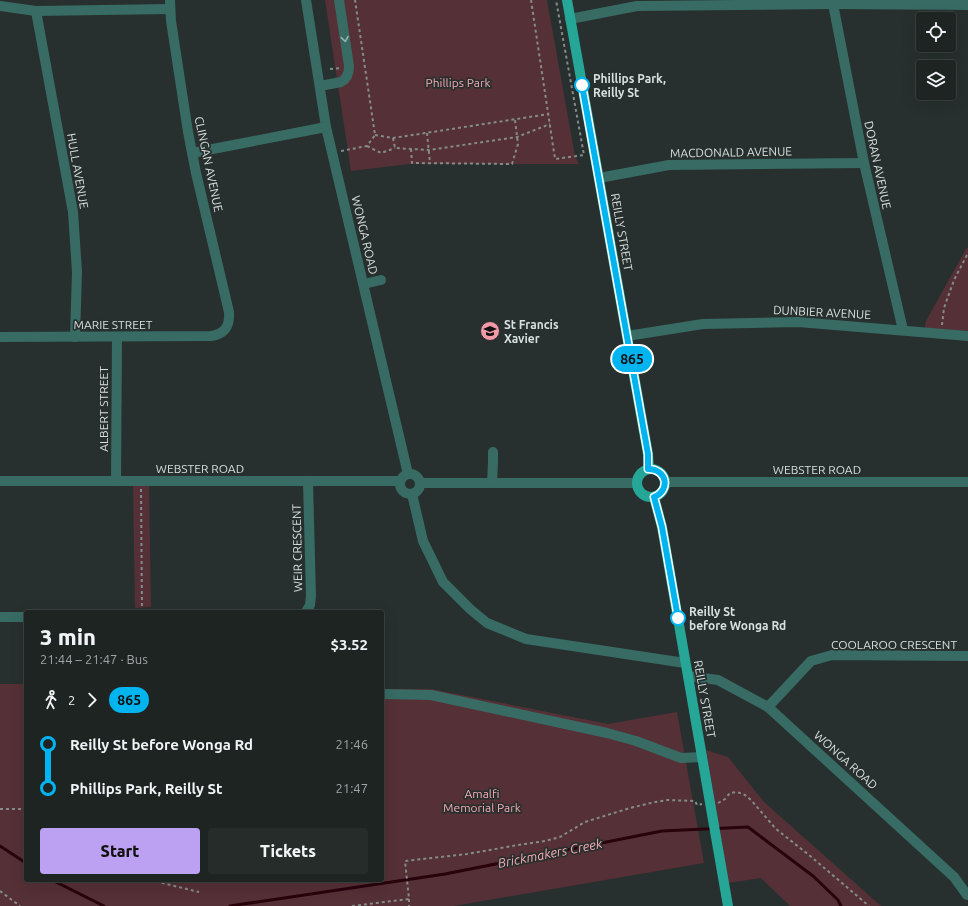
<!DOCTYPE html>
<html lang="en">
<head>
<meta charset="utf-8">
<style>
  :root { --surface:#1d2422; --page:#252c2a; --text:#f1f3f6; --muted:#a0a4a5; --line:#3b4140; --accent:#bca0f2 }
  body { margin:0; font-family:Ubuntu,sans-serif; background:var(--page); color:var(--text); height:100vh; display:flex; flex-direction:column; font-size:15px; white-space:nowrap }
  * { box-sizing:border-box; margin:0 }
  p { font-size:13px; color:var(--muted) }
  .icon { flex:none; width:22px; height:22px; fill:none; stroke:currentColor; stroke-width:2; stroke-linecap:round; stroke-linejoin:round }
  .map { position:relative; flex:1; overflow:hidden }
  .sheet { position:absolute; left:24px; top:610px; width:360px; height:272px; display:flex; flex-direction:column; background:var(--surface); border-radius:4px; box-shadow:0 4px 16px #0002,0 0 0 1px var(--line) }
  .sheet>* { flex:none }
  .badge { padding:0 8px; border-radius:13px; font-size:14px; line-height:26px }
  .tools { position:absolute; left:916px; top:12px; display:grid; gap:8px }
  .tools a { display:grid; place-items:center; width:40px; height:40px; border-radius:4px; background:var(--surface); box-shadow:0 4px 16px #0002,0 0 0 1px var(--line); font-size:20px }
  .map>.badge { position:absolute; translate:-50% -50%; box-shadow:0 0 0 2px #fff }
  .legs { display:flex; align-items:center; gap:6px; height:44px; padding:0 16px; font-size:13px }
  .legs p { margin-inline-start:auto }
  .headline { display:flex; align-items:center; justify-content:space-between; height:68px; padding:0 16px }
  h1 { font-size:22px; font-weight:800; line-height:30px }
  .button { display:flex; gap:8px; margin-top:auto; padding:8px 16px }
  .button a { flex:1; height:46px; border-radius:4px; background:var(--accent); color:#111; font-size:16px; font-weight:800; line-height:46px; text-align:center }
  .button a+a { background:var(--page); color:var(--text) }
  ul { padding:0 16px; list-style:none }
  li { display:flex; align-items:center; gap:14px; height:44px; font-size:15px }
  li i { display:grid; place-items:center; width:6px; height:100%; margin:0 5px; background:currentColor }
  li i::after { content:''; width:10px; height:10px; margin:-5px; border:3px solid; border-radius:50%; background:var(--surface) }
  li p { margin-inline-start:auto }
  li:first-child i { background:linear-gradient(#0000 50%,currentColor 0) }
  li:last-child i { background:linear-gradient(currentColor 50%,#0000 0) }
  .map>svg:first-child { display:block }
</style>
</head>
<body>
<div class="map">
<svg width="968" height="906" viewBox="0 0 968 906">
  <rect width="100%" height="100%" fill="#27302e"/>
  <g fill="#553036">
    <polygon points="325,0 547,0 575,156 579,164 409,164 351,171"/>
    <polygon points="968,248 968,331 925,328 926,321 966,249"/>
    <polygon points="133,484 149,484 151,607 135,608"/>
    <polygon points="0,684 26,684 26,880 382,880 382,689 431,689 608,724 677,712 704,863 454,906 0,906"/>
    <polygon points="706,750 728,757 764,802 881,906 790,906 761,878 728,883"/>
  </g>
  <g fill="none" stroke-linecap="round" stroke-linejoin="round">
    <g stroke="#29020c" stroke-width="3">
      <polyline points="0,846 26,863"/>
      <polyline points="52,880 104,906"/>
      <polyline points="230,906 445,874 662,831 748,827 813,876 838,900 841,906"/>
    </g>
    <g stroke="#848c8a" stroke-width="2" stroke-dasharray="3 3" stroke-linecap="butt">
      <polyline points="531,0 555,159 584,155 556,0"/>
      <polyline points="330,69 341,68"/>
      <polyline points="427,133 430,163"/>
      <polyline points="375,135 393,138 549,114"/>
      <polyline points="393,138 395,148 429,150 517,137 550,124"/>
      <polyline points="367,146 381,153 395,148"/>
      <polyline points="411,149 412,163 512,164 518,144 515,120"/>
      <polyline points="341,151 367,146 375,135 355,0"/>
      <polyline points="942,325 944,308 954,280 968,253"/>
      <polyline points="141,489 142,612"/>
      <polyline points="718,803 725,799 730,793 737,792 745,795 751,800 776,829 809,855 869,906"/>
      <polyline points="0,809 20,809 26,811"/>
      <polyline points="150,880 199,892"/>
      <polyline points="0,891 20,906"/>
      <polyline points="409,899 409,906"/>
      <polyline points="352,906 409,899 405,861 467,854 518,845 545,841 560,837 585,822 630,808 655,802 668,800 695,801 697,805 702,804"/>
    </g>
    <g stroke="#376b63" stroke-width="10">
      <polyline points="306,0 326,127 408,474"/>
      <polyline points="833,4 864,163 903,330"/>
      <polyline points="0,6 36,11 170,9"/>
      <polyline points="36,11 73,212 77,272 75,337"/>
      <polyline points="570,19 637,6 833,4 968,5"/>
      <path d="M320,86L341,82C347,79 349,72 349,66L339,0"/>
      <polyline points="192,153 326,127"/>
      <polyline points="599,178 669,165 864,163"/>
      <polyline points="364,284 381,280"/>
      <polyline points="627,336 703,324 798,322 968,336"/>
      <path d="M0,337L211,336C225,334 230,326 229,312L196,173L188,132L171,21L170,0"/>
      <circle cx="410" cy="484" r="10"/>
      <polyline points="0,481 400,481"/>
      <polyline points="116,481 117,337"/>
      <polyline points="665,482 968,482"/>
      <polyline points="420,483 637,483"/>
      <polyline points="492,483 493,462 493,452"/>
      <polyline points="412,494 423,541 443,582 470,609 487,623 526,639 685,663"/>
      <polyline points="306,612 310,605 311,596 308,482"/>
      <polyline points="0,617 26,617"/>
      <polyline points="688,676 718,680 768,707 954,877 967,895"/>
      <polyline points="382,694 431,695 607,733 636,741 681,758 702,757"/>
      <polyline points="768,707 811,661 832,655 968,656"/>
    </g>
    <g stroke="#25a697" stroke-width="10">
      <polyline points="567,0 648,454 649,469"/>
      <circle cx="651" cy="483" r="14"/>
      <polyline points="654,497 662,527 728,906"/>
    </g>
  </g>
  <defs><path id="oneway-chevron" d="M-2-3.5L2.5 0L-2 3.5" fill="none" stroke-width="1.6" stroke-linecap="round" stroke-linejoin="round"/></defs>
  <use stroke="#98b1ac" href="#oneway-chevron" transform="translate(345 39) rotate(81)"/>
  <g fill="none" stroke-linecap="round" stroke-linejoin="round">
    <defs>
      <path id="line-1" d="M582,85L648,454V469C667,469 671,490 654,497L662,527L678,618"/>
    </defs>
    <use href="#line-1" stroke="#fff" stroke-width="9"/>
    <use href="#line-1" stroke="#00b5ef" stroke-width="6"/>
  </g>
  <defs>
    <symbol id="school-disc" viewBox="-11 -11 22 22"><circle r="9.5" fill="#f39aa9" stroke="#27302e"/><path d="M0-5L7-2L0 1L-7-2ZM-4 1L0 2.5L4 1V4Q0 6-4 4Z" fill="#111"/></symbol>
  </defs>
  <g fill-rule="evenodd">
    <use href="#school-disc" x="479" y="320" width="22" height="22"/>
  </g>
  <g fill="#fff" stroke="#00b5ef" stroke-width="2">
    <circle cx="582" cy="85" r="7"/>
    <circle cx="678" cy="618" r="7"/>
  </g>
  <g text-anchor="middle" dominant-baseline="central" stroke-width="3.5" stroke-linejoin="round" paint-order="stroke">
    <g font-size="12" font-weight="bold" fill="#d9dfdd" stroke="#27302e" text-anchor="start">
      <text x="593" y="78">Phillips Park,<tspan x="593" dy="14">Reilly St</tspan></text>
      <text x="689" y="611">Reilly St<tspan x="689" dy="14">before Wonga Rd</tspan></text>
    </g>
    <g font-size="12" fill="#faa8b5" stroke="#27302e">
      <text x="458" y="82">Phillips Park</text>
      <text x="482" y="793">Amalfi<tspan x="482" dy="14">Memorial Park</tspan></text>
    </g>
    <g font-size="12" fill="#d9dfdd" stroke="#27302e">
      <text transform="translate(731 152) rotate(-1)">MACDONALD AVENUE</text>
      <text transform="translate(209 164) rotate(78)">CLINGAN AVENUE</text>
      <text transform="translate(878 165) rotate(78)">DORAN AVENUE</text>
      <text transform="translate(78 171) rotate(80)">HULL AVENUE</text>
      <text transform="translate(622 232) rotate(80)">REILLY STREET</text>
      <text transform="translate(365 235) rotate(77)">WONGA ROAD</text>
      <text transform="translate(822 312) rotate(3)">DUNBIER AVENUE</text>
      <text x="113" y="324">MARIE STREET</text>
      <text transform="translate(103 409) rotate(-90)">ALBERT STREET</text>
      <text x="200" y="468">WEBSTER ROAD</text>
      <text x="817" y="469">WEBSTER ROAD</text>
      <text transform="translate(297 548) rotate(-91)">WEIR CRESCENT</text>
      <text x="894" y="644">COOLAROO CRESCENT</text>
      <text transform="translate(705 699) rotate(80)">REILLY STREET</text>
      <text transform="translate(846 760) rotate(42)">WONGA ROAD</text>
    </g>
    <g font-size="12" font-weight="bold" fill="#d9dfdd" stroke="#27302e" text-anchor="start">
      <text x="504" y="324">St Francis<tspan x="504" dy="14">Xavier</tspan></text>
    </g>
    <g font-size="13" font-style="italic" fill="#fba9b6" stroke="#27302e">
      <text transform="translate(550 853) rotate(-11)">Brickmakers Creek</text>
    </g>
  </g>
</svg>
<div class="tools">
<a><svg class="icon" aria-label="locate" viewBox="0 0 24 24"><circle cx="12" cy="12" r="6"/><path d="M12 2v4M12 18v4M2 12h4M18 12h4"/></svg></a>
<a><svg class="icon" aria-label="layers" viewBox="0 0 24 24"><path d="M12 4l9 5-9 5-9-5zM3 14l9 5 9-5"/></svg></a>
</div>
<b class="badge" style="left:632px;top:359px;background:#00b5ef;color:#111">865</b>
<section class="sheet">
<div class="headline"><div><h1>3 min</h1><p>21:44 – 21:47 · Bus</p></div><b>$3.52</b></div>
<div class="legs"><svg class="icon" aria-label="walk" viewBox="0 0 24 24"><circle cx="13" cy="4" r="2"/><path d="M13 8l-2 6 4 7M11 14l-3 7M7 12l3-4h3l4 4"/></svg>2<svg class="icon" aria-label="forward" viewBox="0 0 24 24"><path d="M9 5l7 7-7 7"/></svg><b class="badge" style="background:#00b5ef;color:#111">865</b></div>
<ul>
<li><i style="color:#00b5ef"></i><b>Reilly St before Wonga Rd</b><p>21:46</p></li>
<li><i style="color:#00b5ef"></i><b>Phillips Park, Reilly St</b><p>21:47</p></li>
</ul>
<div class="button"><a>Start</a><a>Tickets</a></div>
</section>
</div>
</body>
</html>
